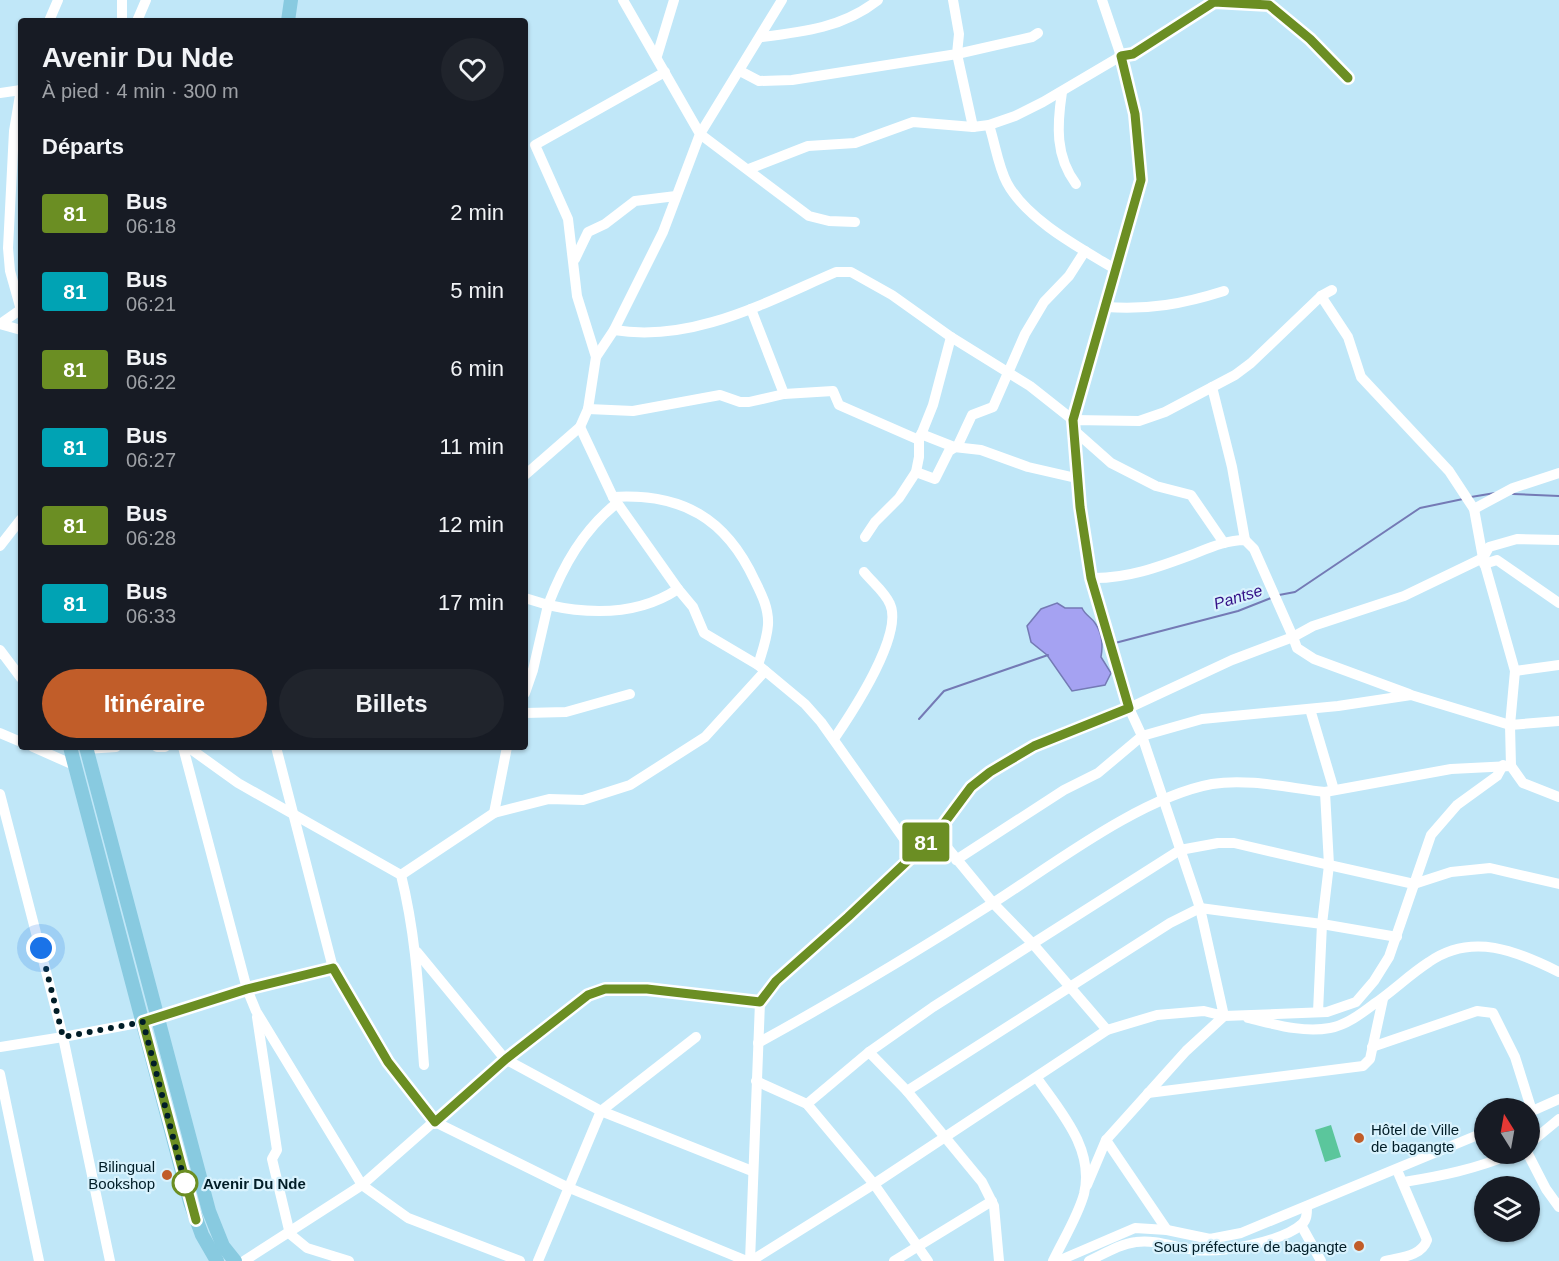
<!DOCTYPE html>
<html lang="fr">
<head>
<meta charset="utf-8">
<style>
  :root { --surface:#171b24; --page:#20242c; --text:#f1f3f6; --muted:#9ea1a6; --accent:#c15d29 }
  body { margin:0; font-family:Arial,sans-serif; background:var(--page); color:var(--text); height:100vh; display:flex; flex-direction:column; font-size:22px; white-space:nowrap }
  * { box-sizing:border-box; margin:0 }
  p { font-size:20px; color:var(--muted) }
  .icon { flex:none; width:33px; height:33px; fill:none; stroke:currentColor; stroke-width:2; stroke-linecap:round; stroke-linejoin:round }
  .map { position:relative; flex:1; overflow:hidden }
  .side { position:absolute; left:18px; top:18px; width:510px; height:732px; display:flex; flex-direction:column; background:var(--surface); border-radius:6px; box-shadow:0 2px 4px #0004 }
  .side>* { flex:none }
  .badge { padding:0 12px; border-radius:4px; font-size:21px; line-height:39px }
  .needle { width:39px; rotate:349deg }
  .buttons { position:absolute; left:1474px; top:1098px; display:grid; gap:12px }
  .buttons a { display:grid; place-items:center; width:66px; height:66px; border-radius:50%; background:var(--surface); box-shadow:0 2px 4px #0004; font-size:30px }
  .you { position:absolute; width:30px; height:30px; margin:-15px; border:4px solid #fff; border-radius:50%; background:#1a73e8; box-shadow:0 0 0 9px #1a73e833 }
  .map>.badge { position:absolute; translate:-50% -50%; box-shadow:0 0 0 3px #fff }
  h2 { padding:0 24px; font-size:22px; line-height:54px }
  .round { display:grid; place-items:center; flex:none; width:63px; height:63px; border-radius:32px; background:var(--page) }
  .head { display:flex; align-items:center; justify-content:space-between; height:102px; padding:0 24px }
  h1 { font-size:28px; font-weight:600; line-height:45px }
  .action { display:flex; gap:12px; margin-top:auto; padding:12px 24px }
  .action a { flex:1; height:69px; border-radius:36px; background:var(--accent); color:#fff; font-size:24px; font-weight:600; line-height:69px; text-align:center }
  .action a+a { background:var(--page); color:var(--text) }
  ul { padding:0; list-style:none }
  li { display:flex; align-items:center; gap:18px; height:78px; padding:0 24px }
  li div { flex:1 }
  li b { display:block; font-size:22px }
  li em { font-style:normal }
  li .badge { min-width:66px; font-weight:700; text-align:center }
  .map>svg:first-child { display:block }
</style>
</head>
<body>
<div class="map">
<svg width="1559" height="1261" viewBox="0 0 1559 1261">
  <rect width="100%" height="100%" fill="#c0e7f8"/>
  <polygon fill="#5bc69c" points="1331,1125 1341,1157 1325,1162 1315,1130"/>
  <path fill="#a5a2f2" stroke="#747ab5" stroke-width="1.5" d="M1057,603L1065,608H1082C1085,615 1091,617 1095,623C1102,633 1103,646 1101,657L1111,673L1105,685L1072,691L1047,655L1031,642L1027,626L1041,609Z"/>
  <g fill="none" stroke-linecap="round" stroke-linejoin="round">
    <g stroke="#747ab5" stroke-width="2">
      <polyline points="1513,494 1559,496"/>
      <polyline points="1471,497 1495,493"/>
      <polyline points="1279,595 1295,592 1420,508 1463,499"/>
      <polyline points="1115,643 1238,611 1271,598"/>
      <polyline points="919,719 944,691 1048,655"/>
    </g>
    <g stroke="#fff" stroke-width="10">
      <polyline points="782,0 700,134 809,216 829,221 855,222"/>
      <polyline points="1102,0 1121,56 1133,54 1214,2 1269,5 1310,39 1348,78"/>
      <polyline points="49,21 58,0"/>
      <polyline points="122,21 122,0"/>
      <polyline points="137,21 146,0"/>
      <path d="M762,37C804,32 844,27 878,0"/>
      <polyline points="657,56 674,0"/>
      <polyline points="740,71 759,81 792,80 957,54 959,34 953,0"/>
      <polyline points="21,89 14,131 8,248 10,271 21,310"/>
      <path d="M1062,92C1057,125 1055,156 1076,184"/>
      <polyline points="0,93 21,90"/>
      <path d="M989,125C995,143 998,166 1007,183C1027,220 1080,248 1115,269"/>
      <polyline points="973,127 957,54 1032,37 1038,33"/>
      <polyline points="575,259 588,232 605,224 635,201 676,196"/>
      <polyline points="1321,296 1348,337 1361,377 1449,471 1474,509 1483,558"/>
      <path d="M1106,307C1149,310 1183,304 1224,291"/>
      <polyline points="751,309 784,394"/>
      <polyline points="0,324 20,310 21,313"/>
      <polyline points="0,324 21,330"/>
      <path d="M614,330C693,343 766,302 836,272H851L892,295L951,337L1030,386L1073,420L1141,180L1135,114L1121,56L1043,102L1015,116L989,125L973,127L913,122L855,143L808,146L749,169"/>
      <polyline points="596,357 577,296 568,219 535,145 665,72"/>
      <polyline points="1212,387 1232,467 1245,540"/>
      <polyline points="588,409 633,411 720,395 740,402 749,402 784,394 833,391 839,405 919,440"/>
      <polyline points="580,427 613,497 678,589"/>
      <polyline points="1076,432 1111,463 1156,486 1191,495 1224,543"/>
      <polyline points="921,434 954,447 981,450 1028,467 1076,478"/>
      <polyline points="916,472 935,479 949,451 958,445 972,415 993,407 1025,334 1044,302 1069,276 1085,251"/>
      <polyline points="525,475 580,427 588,409 596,357 614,330 663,232 700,134 623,0"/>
      <path d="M613,497C682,493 726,518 755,581C762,595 769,609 768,625C767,639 762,652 758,665"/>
      <path d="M617,503C583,530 563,566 548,605C593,615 639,615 678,589L693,607L704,633L758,665L805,704L821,722L914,853"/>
      <polyline points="1474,509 1513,488 1559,473"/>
      <polyline points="865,537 875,522 899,498 916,472 919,457 919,440 933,405 951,337"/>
      <polyline points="0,546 21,519"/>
      <polyline points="1483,558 1489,547 1517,539 1559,540"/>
      <polyline points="1484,564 1497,560 1559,603"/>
      <path d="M1091,578C1126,579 1159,567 1191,555C1209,548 1226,540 1245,540L1254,549L1293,637L1232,660L1129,708L1091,578L1076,478V432L1073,420L1139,421L1165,412L1235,375L1251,363L1321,296L1332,290"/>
      <polyline points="525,598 548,605 533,670 525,693"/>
      <polyline points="0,650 21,678"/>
      <polyline points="1515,671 1559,665"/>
      <polyline points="1409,694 1314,659 1297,648 1293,637 1313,626 1404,596 1483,558 1515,671 1510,725 1511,766 1523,783 1559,797"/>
      <polyline points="1310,709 1334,790"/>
      <polyline points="525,713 566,712 630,694"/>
      <polyline points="0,733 21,742"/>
      <path d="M834,739C851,714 904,635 890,604C885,592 872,582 864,572"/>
      <polyline points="33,747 76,766"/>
      <polyline points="157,747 165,747"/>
      <polyline points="183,747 247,989 256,1011 362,1185 408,1218 520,1261"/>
      <path d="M188,747L238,783L401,875C417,939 419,1000 424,1065"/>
      <polyline points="276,747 333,968 388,1062 435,1122 567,1187 747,1261"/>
      <polyline points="86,749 116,747"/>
      <polyline points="0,794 63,1037 143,1022 247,989 333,968"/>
      <polyline points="494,813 507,747"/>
      <path d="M936,834C947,818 959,799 973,786C1015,746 1077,728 1129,708L1142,736L1202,719L1338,706L1411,695L1510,725L1559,721"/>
      <polyline points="401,875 494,813 549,799 583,800 630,785 705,737 765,671"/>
      <polyline points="1397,937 1322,924 1329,865 1414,884 1451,872 1490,868 1559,884"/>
      <polyline points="417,952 505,1059 601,1111 752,1171"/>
      <polyline points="760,1002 776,981 848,917 936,834 993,903 1033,944 1107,1030"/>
      <polyline points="257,1017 277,1150 272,1159 290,1234 307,1248 349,1261"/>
      <path d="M1248,1018C1274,1024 1302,1033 1330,1028C1346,1025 1361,1014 1374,1004C1393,991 1409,975 1429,962C1472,932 1517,951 1559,972"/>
      <path d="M758,1043C838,999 916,952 993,903C1054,864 1141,797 1212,784C1248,778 1289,788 1325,792"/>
      <polyline points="0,1047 63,1037 110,1261"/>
      <polyline points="1372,1047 1477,1011 1493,1013 1515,1057 1532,1111"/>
      <polyline points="869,1052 933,1007 1180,850 1218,843 1234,843 1329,865 1325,792 1451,769 1511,766"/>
      <polyline points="0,1074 39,1261"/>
      <path d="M1037,1078C1060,1111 1095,1149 1084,1194C1078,1216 1063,1240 1053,1261"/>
      <polyline points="756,1081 807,1104 874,1184 928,1261"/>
      <polyline points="907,1091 1170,923 1200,908 1322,924 1318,1012"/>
      <polyline points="1148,1093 1363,1066 1370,1059 1383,999"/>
      <polyline points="807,1104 869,1052 907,1091 982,1182 994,1206 999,1261"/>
      <polyline points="1530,1112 1559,1099"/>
      <polyline points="1106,1140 1186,1051 1224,1016 1327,1012 1356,1002 1374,981 1389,957 1431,835 1457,805 1497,776 1503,765"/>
      <polyline points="1530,1143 1559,1119"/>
      <polyline points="1528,1154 1546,1189 1559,1207"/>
      <path d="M1404,1182C1441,1176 1476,1169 1511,1154"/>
      <polyline points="1087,1185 1106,1140 1167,1230"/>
      <polyline points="1301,1225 1321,1261"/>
      <polyline points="244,1261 362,1185 505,1059 588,995 605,989 627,988 760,1002 750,1261"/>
      <polyline points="538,1261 601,1111 696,1037"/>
      <polyline points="751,1261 874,1184 1107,1030 1157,1015 1204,1011 1224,1016 1200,908 1142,736 1098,773 1064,790 956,860"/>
      <polyline points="894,1261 992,1201"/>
      <polyline points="1058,1261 1135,1228 1167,1230 1210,1239 1241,1233 1485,1132"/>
      <path d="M1089,1261C1104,1254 1119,1244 1136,1242C1156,1239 1176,1248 1195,1250C1222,1253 1282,1242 1302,1224C1307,1220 1307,1213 1307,1207"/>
      <path d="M1385,1261C1400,1257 1421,1257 1427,1240L1397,1170"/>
    </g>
    <g stroke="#88cae0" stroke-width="14">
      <polyline points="288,21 291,0"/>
      <polyline points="70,747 190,1202 202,1235 217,1261"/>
      <polyline points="86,747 209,1211 223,1246 235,1261"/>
    </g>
  </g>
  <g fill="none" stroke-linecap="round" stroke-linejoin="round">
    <defs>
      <polyline id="line" points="196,1220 143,1022 247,989 333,968 388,1062 435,1122 506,1059 588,995 605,989 647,989 760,1002 776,981 848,917 936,834 971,787 990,772 1034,746 1129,708 1091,578 1080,507 1073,420 1141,180 1135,114 1121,56 1133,54 1214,2 1269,5 1310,39 1348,78"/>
    </defs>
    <use href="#line" stroke="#fff" stroke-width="14"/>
    <use href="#line" stroke="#6b8e23" stroke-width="9"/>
    <polyline stroke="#011d27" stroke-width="6" stroke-dasharray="0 10.8" points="41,948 63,1037 143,1022 185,1183"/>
  </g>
  <g fill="#c15d29" stroke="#d8f2fd" stroke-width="2">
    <circle cx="1359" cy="1138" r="6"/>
    <circle cx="167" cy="1175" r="6"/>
    <circle cx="1359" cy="1246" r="6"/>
  </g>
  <circle fill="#fff" stroke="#6b8e23" stroke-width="3" cx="185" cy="1183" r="12"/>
  <g text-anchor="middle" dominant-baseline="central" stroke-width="4.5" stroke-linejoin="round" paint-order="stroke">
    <g font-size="15" fill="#011d27" stroke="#d8f2fd" text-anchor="end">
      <text x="1371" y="1129" text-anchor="start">Hôtel de Ville<tspan x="1371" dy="17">de bagangte</tspan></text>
      <text x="155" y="1166">Bilingual<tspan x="155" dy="17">Bookshop</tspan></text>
      <text x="1347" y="1246">Sous préfecture de bagangte</text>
    </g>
    <g font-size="15" font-weight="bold" fill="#011d27" stroke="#d8f2fd" text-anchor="start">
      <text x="203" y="1183">Avenir Du Nde</text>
    </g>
    <g font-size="16" font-style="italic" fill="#330f86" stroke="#d8f2fd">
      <text transform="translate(1238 597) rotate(-17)">Pantse</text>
    </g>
  </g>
</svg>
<div class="buttons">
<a><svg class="needle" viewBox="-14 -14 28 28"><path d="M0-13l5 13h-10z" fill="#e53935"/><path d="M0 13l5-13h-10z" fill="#9ea1a6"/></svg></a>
<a><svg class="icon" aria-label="layers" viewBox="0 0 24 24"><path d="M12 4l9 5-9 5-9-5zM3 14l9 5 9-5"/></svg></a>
</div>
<div class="you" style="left:41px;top:948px"></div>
<b class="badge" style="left:926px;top:842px;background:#6b8e23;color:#fff">81</b>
<section class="side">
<div class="head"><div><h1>Avenir Du Nde</h1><p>À pied · 4 min · 300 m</p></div><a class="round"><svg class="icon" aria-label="heart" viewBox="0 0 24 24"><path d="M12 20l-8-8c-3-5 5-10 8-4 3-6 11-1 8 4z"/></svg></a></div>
<h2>Départs</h2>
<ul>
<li><span class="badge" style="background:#6b8e23;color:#fff">81</span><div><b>Bus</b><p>06:18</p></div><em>2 min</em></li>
<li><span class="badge" style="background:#00a3b4;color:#fff">81</span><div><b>Bus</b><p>06:21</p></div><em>5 min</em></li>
<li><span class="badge" style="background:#6b8e23;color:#fff">81</span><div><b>Bus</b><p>06:22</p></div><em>6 min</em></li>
<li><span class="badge" style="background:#00a3b4;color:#fff">81</span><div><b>Bus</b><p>06:27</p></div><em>11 min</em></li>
<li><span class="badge" style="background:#6b8e23;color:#fff">81</span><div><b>Bus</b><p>06:28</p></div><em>12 min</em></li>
<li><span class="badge" style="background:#00a3b4;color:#fff">81</span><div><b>Bus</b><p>06:33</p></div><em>17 min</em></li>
</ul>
<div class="action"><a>Itinéraire</a><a>Billets</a></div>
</section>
</div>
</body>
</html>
